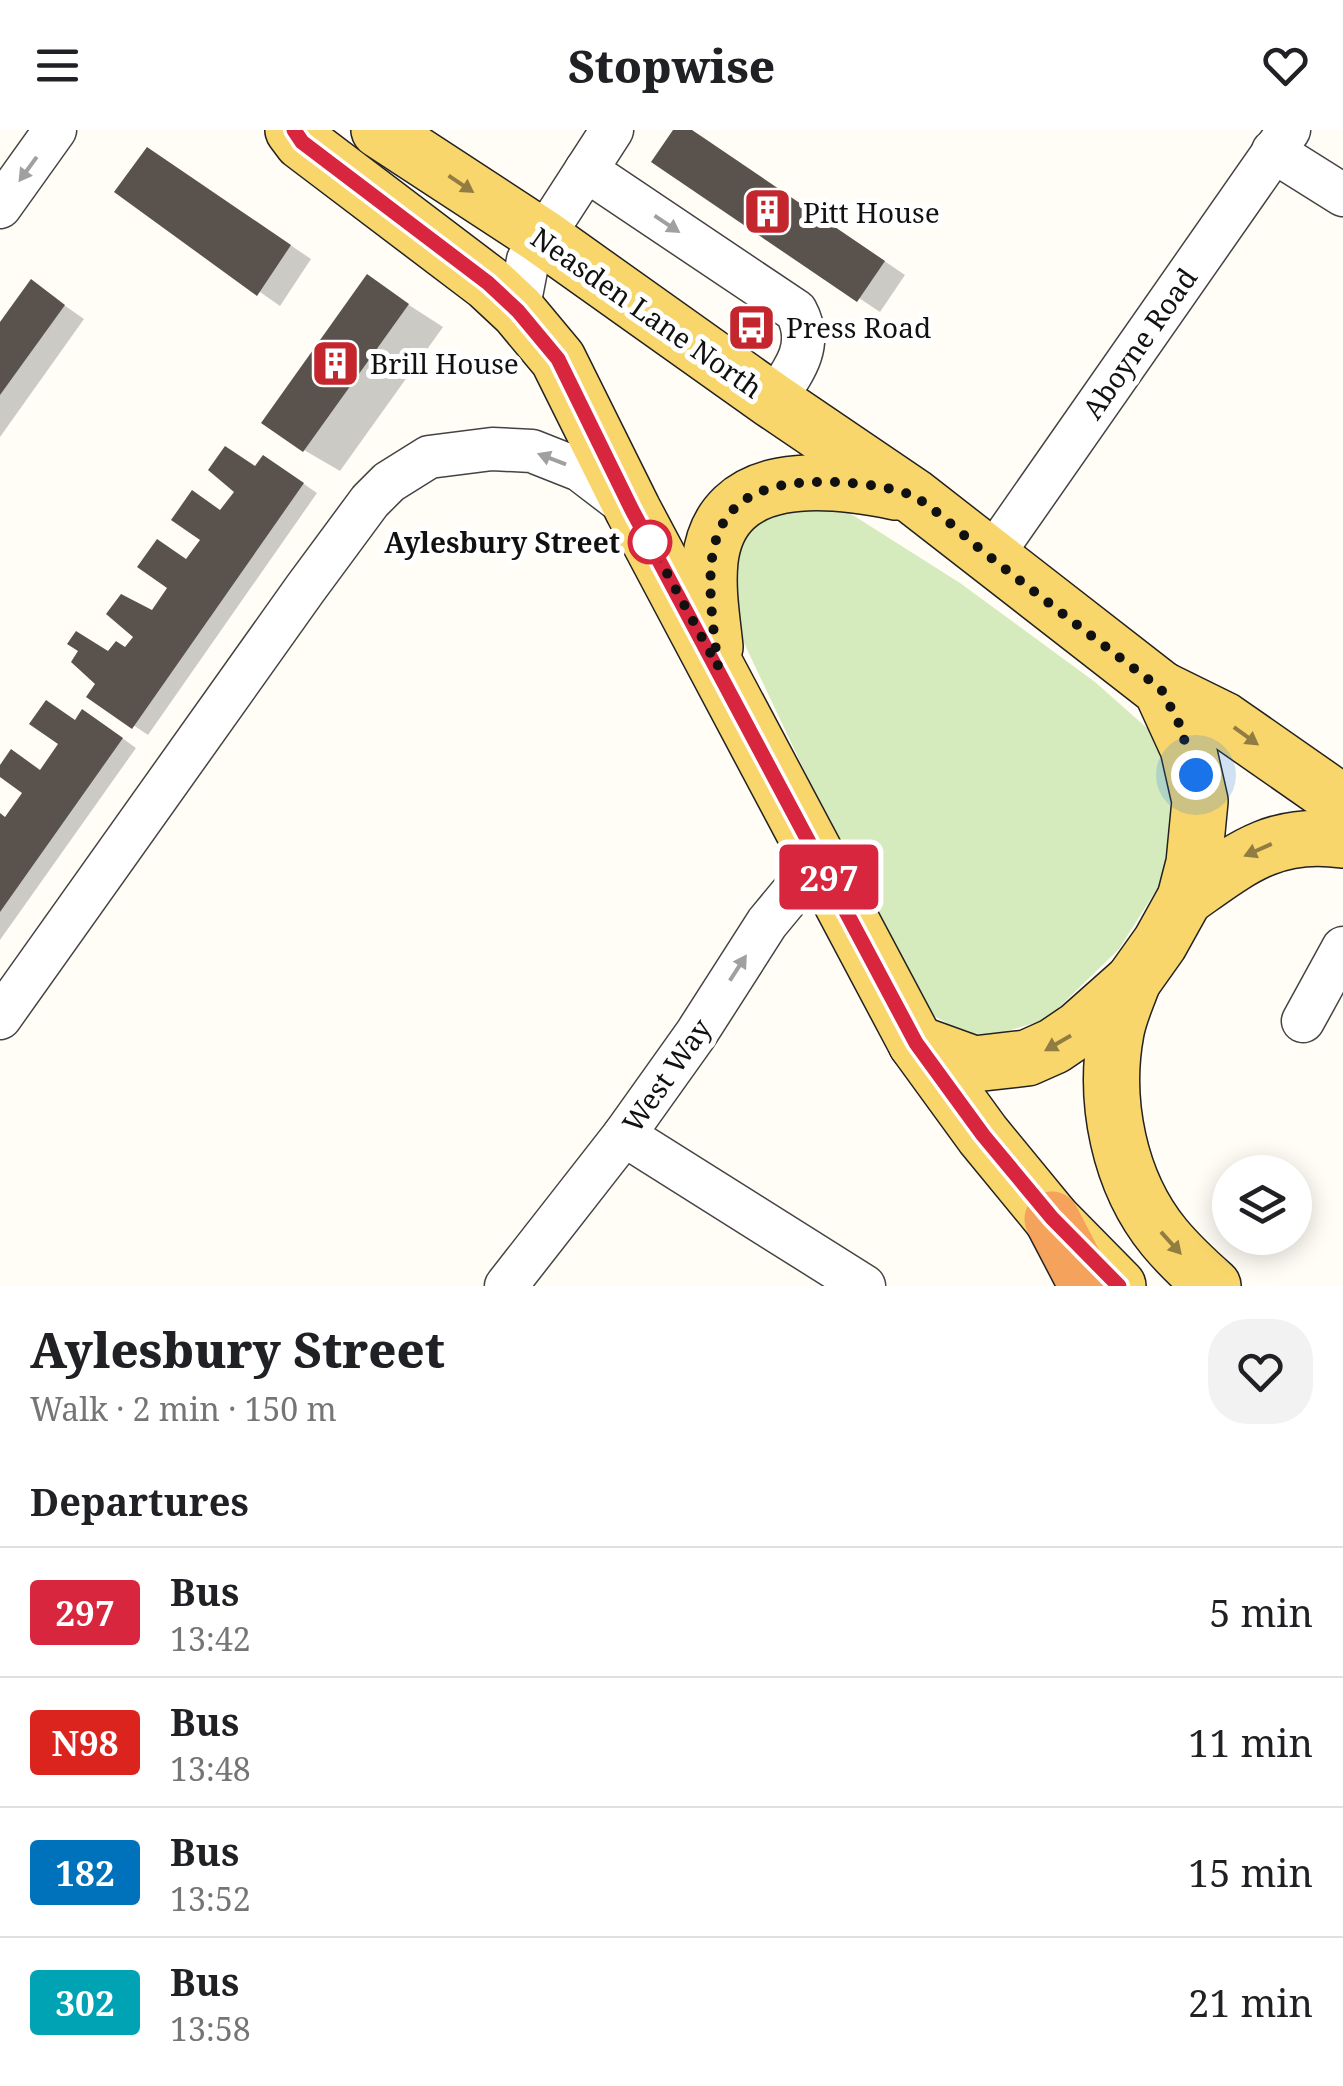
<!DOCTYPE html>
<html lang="en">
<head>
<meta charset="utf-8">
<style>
  :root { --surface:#fff; --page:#f2f2f2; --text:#202124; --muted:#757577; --line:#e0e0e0 }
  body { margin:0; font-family:"Noto Serif",serif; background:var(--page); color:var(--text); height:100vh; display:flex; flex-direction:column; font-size:38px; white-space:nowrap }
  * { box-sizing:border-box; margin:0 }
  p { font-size:32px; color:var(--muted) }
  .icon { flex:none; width:55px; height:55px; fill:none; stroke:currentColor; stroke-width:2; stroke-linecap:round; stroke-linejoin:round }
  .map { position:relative; height:1156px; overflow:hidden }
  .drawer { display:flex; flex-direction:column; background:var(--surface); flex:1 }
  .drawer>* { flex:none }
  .badge { padding:0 20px; border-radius:8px; font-size:35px; line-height:65px }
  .fabs { position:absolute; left:1212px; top:1025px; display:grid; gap:20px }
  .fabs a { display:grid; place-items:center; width:100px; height:100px; border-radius:50%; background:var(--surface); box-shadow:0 5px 25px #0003; font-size:50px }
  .you { position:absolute; width:50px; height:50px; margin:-25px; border:8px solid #fff; border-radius:50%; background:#1a73e8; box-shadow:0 0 0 15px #1a73e833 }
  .map>.badge { position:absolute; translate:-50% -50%; box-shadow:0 0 0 5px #fff }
  h2 { padding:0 30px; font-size:38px; line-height:90px }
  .round { display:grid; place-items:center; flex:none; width:105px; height:105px; border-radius:40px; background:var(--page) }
  .head { display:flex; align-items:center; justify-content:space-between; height:170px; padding:0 30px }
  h1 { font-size:48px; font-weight:800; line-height:75px }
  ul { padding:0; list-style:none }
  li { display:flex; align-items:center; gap:30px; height:130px; padding:0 30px; border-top:2px solid var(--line) }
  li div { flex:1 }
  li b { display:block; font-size:38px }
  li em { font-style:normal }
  li .badge { min-width:110px; font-weight:700; text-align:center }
  header { display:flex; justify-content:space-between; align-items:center; height:130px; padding:0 30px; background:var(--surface); font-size:45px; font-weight:800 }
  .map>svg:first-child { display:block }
</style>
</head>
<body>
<header><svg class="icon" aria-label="menu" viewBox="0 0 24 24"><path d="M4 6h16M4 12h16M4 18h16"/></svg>Stopwise<svg class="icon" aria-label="heart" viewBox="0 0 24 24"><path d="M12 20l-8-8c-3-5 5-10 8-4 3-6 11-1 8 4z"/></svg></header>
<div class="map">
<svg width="1343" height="1156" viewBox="0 0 1343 1156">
  <rect width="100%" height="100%" fill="#fffdf5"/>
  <polygon fill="#d5ebbd" points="829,370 960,453 1095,552 1156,606 1178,664 1175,730 1119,819 1047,889 978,910 934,886 814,661 719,460 757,378"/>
  <g fill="#0003">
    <polygon points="676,0 690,0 701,6 905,145 880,182 654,32"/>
    <polygon points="169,33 311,129 280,176 117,61"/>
    <polygon points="367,148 443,197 340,341 304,320"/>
    <polygon points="31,152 84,189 0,307 0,196"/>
    <polygon points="278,336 317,363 148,605 90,566 109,524 126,520 256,339"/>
    <polygon points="97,590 136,618 0,810 0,684 7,689 26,662 0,644 0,639 42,642 76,592"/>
  </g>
  <g fill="#5a524d">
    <polygon points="673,0 692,0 885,131 857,172 651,32"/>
    <polygon points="147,17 291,115 257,166 114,62"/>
    <polygon points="367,144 409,174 303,322 261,293"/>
    <polygon points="31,149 65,175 0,265 0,192"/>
    <polygon points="225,316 255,336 263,325 304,353 132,599 86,567 95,554 71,532 78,521 67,514 76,501 108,521 116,511 125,517 133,507 106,484 121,464 152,480 167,458 137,437 157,409 186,429 200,410 171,390 192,360 220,380 234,362 208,340"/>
    <polygon points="46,570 75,590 82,579 123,608 0,782 0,683 5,687 22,663 0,647 0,635 11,619 40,640 58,614 29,594"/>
  </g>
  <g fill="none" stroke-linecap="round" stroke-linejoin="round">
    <defs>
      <g id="minor">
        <polyline points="1273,21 1343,65"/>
        <path d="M586,40L796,181C815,216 793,242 773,271"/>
        <polyline points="0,77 55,0"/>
        <polyline points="518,181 528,130 612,0"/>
        <polyline points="991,427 1289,0"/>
        <polyline points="0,888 305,459 370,371 389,352 429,327 492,319 532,321 580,340 631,379"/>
        <polyline points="1303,891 1343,818"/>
        <polyline points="624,1005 864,1156"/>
        <polyline points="506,1156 624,1005 696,904 767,793 820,729"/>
      </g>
      <g id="major">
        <polyline points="293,0 302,12 488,153 518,181 558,229 633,380 916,913 983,1005 1052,1089 1118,1156"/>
        <polyline points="379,0 541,106 773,271 913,366 1161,559 1188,618 1200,671 1194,733 1185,768 1160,813 1133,851 1079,899 1054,916 1027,928 974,934 916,913"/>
        <path d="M715,517C712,488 707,460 710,431C721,336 828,348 896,362"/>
        <polyline points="1161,559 1224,590 1343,673"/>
        <path d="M1185,768C1239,730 1273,700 1343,710"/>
        <path d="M1133,851C1127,868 1119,885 1116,902C1103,971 1119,1052 1164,1107C1178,1124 1196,1141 1213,1156"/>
      </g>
      <polyline id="highway" points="1052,1089 1087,1156"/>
    </defs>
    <use href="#minor" stroke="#444" stroke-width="45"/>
    <use href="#major" stroke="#222" stroke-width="58"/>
    <use href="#highway" stroke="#222" stroke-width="58"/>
    <use href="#minor" stroke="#fff" stroke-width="42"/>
    <use href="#major" stroke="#f9d66b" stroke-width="55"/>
    <use href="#highway" stroke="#f5a25d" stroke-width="55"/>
  </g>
  <defs><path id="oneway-solid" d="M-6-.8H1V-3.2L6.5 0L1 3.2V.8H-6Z" transform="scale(2.5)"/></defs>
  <g fill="#a0a0a0">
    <use href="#oneway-solid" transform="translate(28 39) rotate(126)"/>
    <use href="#oneway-solid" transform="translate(667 94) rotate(34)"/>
    <use href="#oneway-solid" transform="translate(552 329) rotate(-159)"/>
    <use href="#oneway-solid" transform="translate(738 838) rotate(-57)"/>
  </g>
  <g fill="#917d42">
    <use href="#oneway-solid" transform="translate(461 54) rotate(34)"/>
    <use href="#oneway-solid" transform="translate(1246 606) rotate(36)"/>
    <use href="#oneway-solid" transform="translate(1258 720) rotate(156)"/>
    <use href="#oneway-solid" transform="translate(1058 913) rotate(150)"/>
    <use href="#oneway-solid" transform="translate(1171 1113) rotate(48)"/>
  </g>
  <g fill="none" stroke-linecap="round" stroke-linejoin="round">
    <defs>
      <polyline id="line" points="294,0 302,12 488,153 518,181 558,229 632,380 916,913 983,1005 1052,1088 1119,1156"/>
    </defs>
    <use href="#line" stroke="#fff" stroke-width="22"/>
    <use href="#line" stroke="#d7263d" stroke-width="15"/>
    <path stroke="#111" stroke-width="10" stroke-dasharray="0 18" d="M650,412L718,537C707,446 690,355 815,352C841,351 890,355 913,366C933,376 966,408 985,423C1043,469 1102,514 1161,559L1178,591L1196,645"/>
  </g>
  <defs>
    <symbol id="building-square" viewBox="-11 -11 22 22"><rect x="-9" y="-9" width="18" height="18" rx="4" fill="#c4262e" stroke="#fff"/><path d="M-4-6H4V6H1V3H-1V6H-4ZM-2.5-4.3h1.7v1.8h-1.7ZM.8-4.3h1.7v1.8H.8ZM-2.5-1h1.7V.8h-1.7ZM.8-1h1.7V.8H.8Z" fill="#fff"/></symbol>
    <symbol id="bus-square" viewBox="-11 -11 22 22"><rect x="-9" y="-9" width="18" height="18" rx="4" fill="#c4262e" stroke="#fff"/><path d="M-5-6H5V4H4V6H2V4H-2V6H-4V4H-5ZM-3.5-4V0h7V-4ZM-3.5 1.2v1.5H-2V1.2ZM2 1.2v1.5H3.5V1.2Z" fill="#fff"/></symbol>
  </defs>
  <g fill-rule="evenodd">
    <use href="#building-square" x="740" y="54" width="55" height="55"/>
    <use href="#bus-square" x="724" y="170" width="55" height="55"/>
    <use href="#building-square" x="308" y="206" width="55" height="55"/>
  </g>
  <circle fill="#fff" stroke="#d7263d" stroke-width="5" cx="650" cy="412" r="20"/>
  <g text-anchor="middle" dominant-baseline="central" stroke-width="10" stroke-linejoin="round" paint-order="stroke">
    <g font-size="28" fill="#111" stroke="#fff" text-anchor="start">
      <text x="803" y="82">Pitt House</text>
      <text x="786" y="197">Press Road</text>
      <text x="370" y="233">Brill House</text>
    </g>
    <g font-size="28" fill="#111" stroke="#fff">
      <text transform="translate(647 182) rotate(35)">Neasden Lane North</text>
      <text transform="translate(1139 213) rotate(-55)">Aboyne Road</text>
      <text transform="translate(666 945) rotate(-55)">West Way</text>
    </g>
    <g font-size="28" font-weight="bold" fill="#111" stroke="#fff" text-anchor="end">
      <text x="620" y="412">Aylesbury Street</text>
    </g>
  </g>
</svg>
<div class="fabs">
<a><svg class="icon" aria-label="layers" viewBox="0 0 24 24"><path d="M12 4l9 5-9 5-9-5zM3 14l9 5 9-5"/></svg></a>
</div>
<div class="you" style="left:1196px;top:645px"></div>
<b class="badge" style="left:829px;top:747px;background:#d7263d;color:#fff">297</b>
</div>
<section class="drawer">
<div class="head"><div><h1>Aylesbury Street</h1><p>Walk · 2 min · 150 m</p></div><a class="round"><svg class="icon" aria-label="heart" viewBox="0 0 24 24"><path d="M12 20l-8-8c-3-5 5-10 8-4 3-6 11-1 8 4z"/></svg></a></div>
<h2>Departures</h2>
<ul>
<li><span class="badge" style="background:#d7263d;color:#fff">297</span><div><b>Bus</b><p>13:42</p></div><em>5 min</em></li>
<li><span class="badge" style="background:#dc241f;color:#fff">N98</span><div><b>Bus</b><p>13:48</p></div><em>11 min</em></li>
<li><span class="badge" style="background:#0072bc;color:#fff">182</span><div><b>Bus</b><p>13:52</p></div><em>15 min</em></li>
<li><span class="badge" style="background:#00a3b4;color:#fff">302</span><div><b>Bus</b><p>13:58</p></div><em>21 min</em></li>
</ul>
</section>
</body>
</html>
